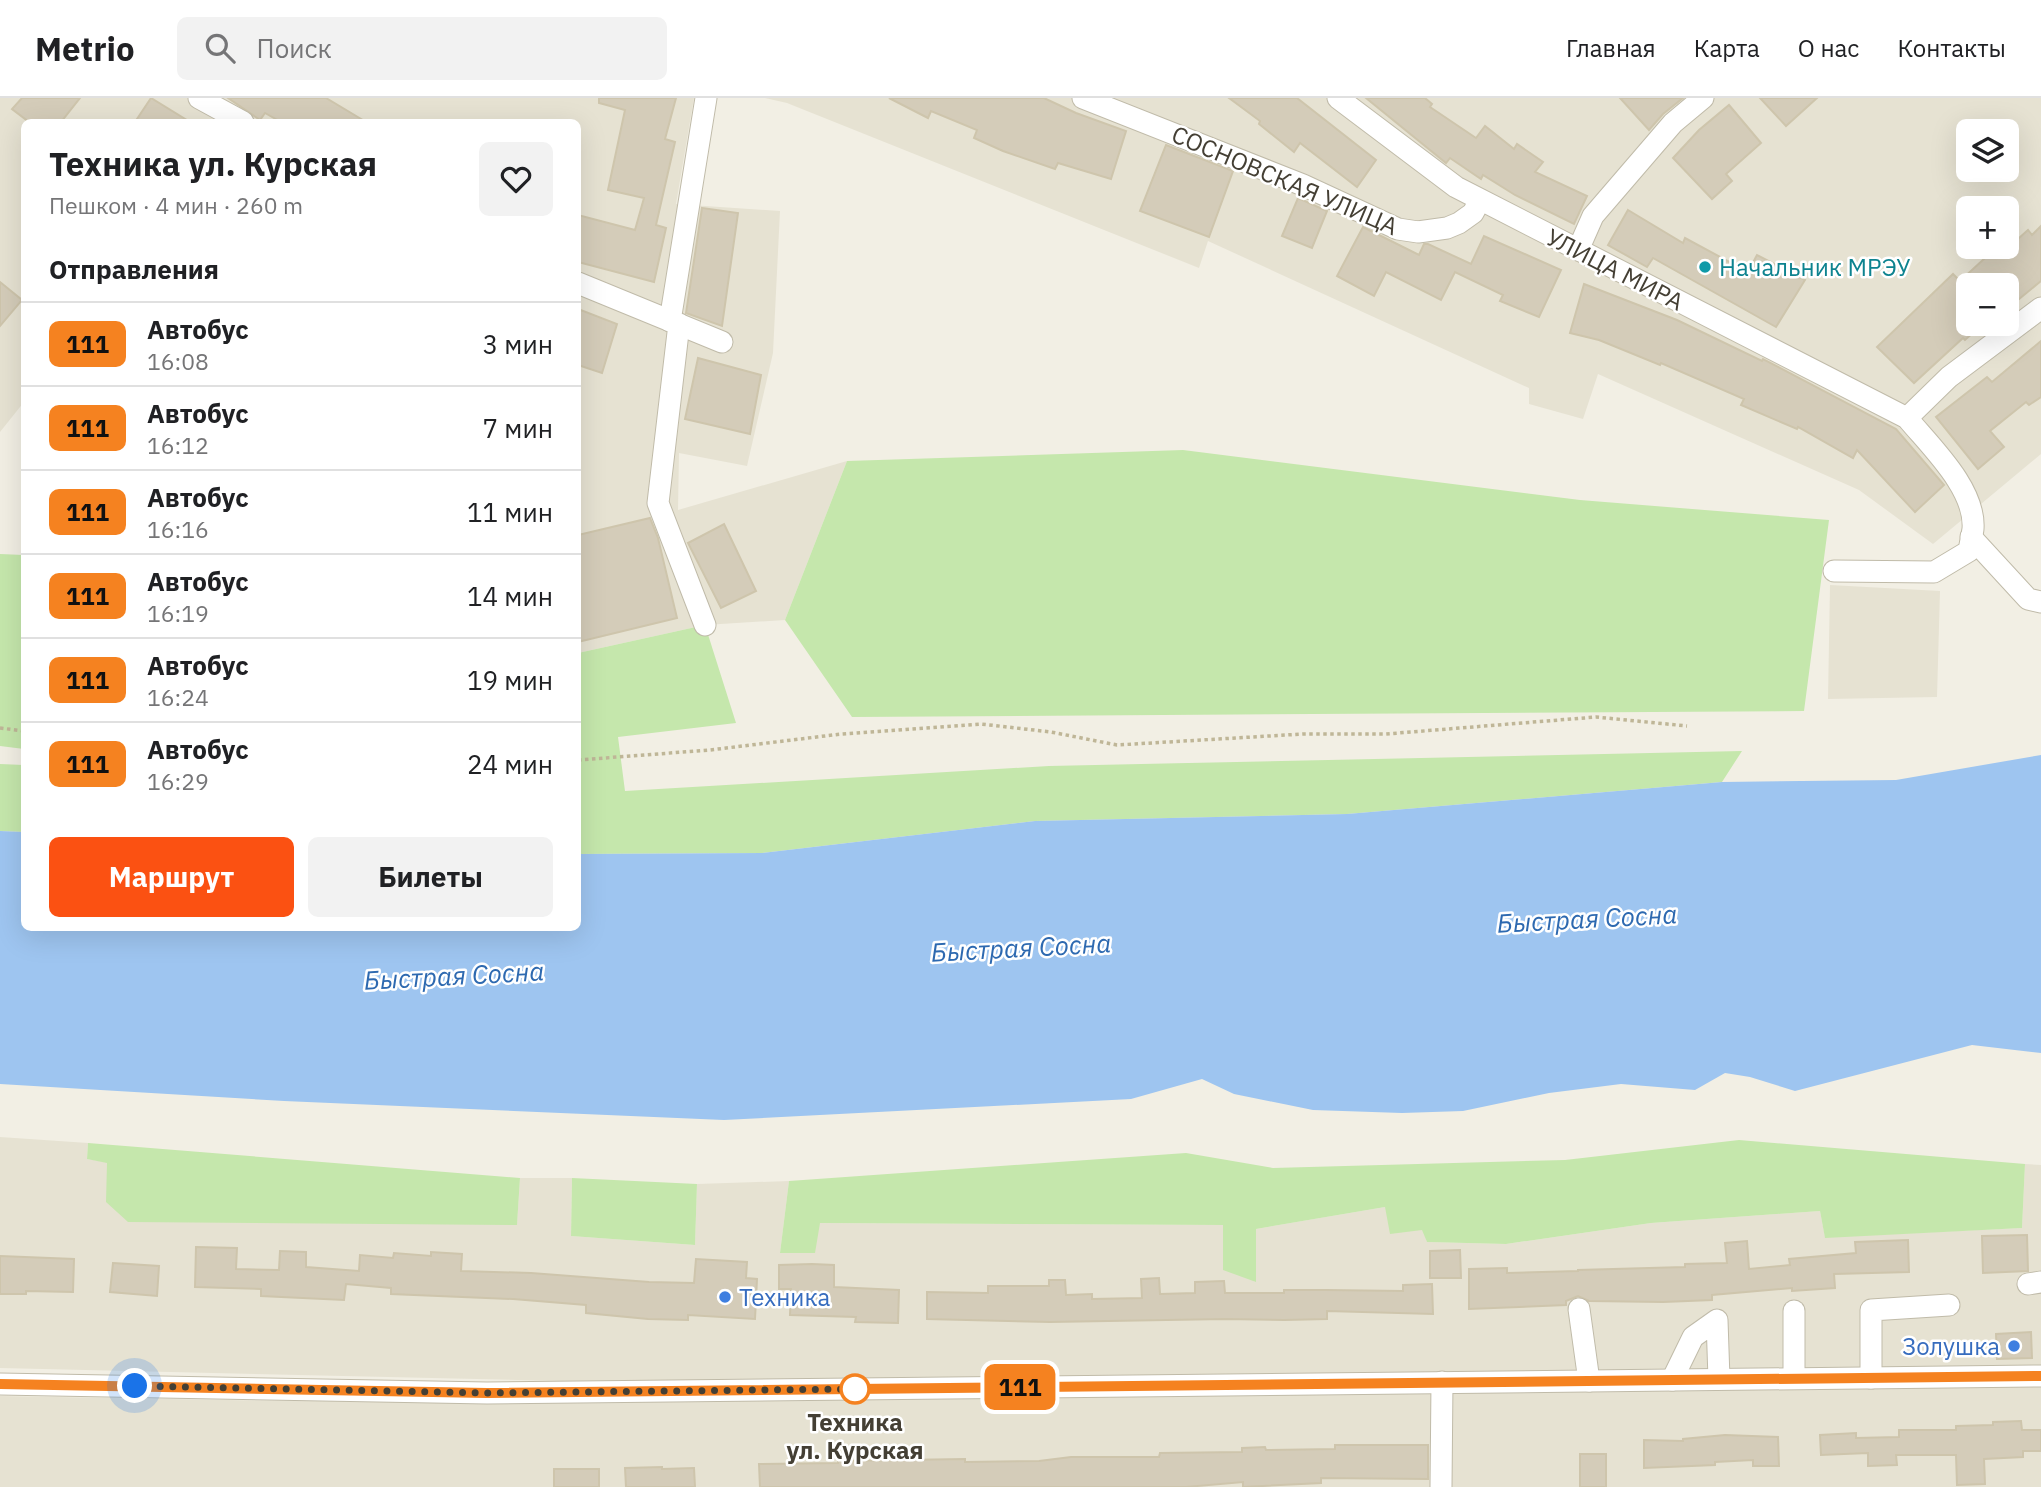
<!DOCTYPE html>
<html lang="ru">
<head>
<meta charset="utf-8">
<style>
  :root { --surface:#fff; --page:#f2f2f2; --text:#202124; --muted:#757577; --line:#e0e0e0; --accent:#fb5112 }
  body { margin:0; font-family:"IBM Plex Sans",sans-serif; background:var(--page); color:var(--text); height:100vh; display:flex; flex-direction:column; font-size:26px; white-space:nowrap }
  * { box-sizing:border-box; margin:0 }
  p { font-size:23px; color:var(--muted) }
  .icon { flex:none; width:38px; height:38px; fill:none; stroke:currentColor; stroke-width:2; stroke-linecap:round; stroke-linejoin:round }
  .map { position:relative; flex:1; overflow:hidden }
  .drawer { position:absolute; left:21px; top:21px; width:560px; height:812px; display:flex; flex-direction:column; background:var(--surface); border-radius:10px; box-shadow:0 7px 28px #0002 }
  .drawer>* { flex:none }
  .badge { padding:0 14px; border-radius:10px; font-size:24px; line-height:46px }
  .controls { position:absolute; left:1956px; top:21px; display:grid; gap:14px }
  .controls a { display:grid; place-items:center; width:63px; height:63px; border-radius:10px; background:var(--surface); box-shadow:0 7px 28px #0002; font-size:35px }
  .you { position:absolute; width:35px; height:35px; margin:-18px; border:5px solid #fff; border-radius:50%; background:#1a73e8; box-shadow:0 0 0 10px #1a73e833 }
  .map>.badge { position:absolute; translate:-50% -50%; box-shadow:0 0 0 4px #fff }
  h2 { padding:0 28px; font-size:26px; line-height:63px }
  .round { display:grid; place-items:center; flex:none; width:74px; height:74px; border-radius:10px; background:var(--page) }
  .overview { display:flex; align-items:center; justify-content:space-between; height:119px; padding:0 28px }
  h1 { font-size:33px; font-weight:700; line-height:52px }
  .primary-button { display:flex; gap:14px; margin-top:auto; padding:14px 28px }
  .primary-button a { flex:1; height:80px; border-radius:10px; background:var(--accent); color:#fff; font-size:28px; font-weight:700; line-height:80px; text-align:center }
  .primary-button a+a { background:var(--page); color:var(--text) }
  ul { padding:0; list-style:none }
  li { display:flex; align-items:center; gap:21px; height:84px; padding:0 28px; border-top:2px solid var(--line) }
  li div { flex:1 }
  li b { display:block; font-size:26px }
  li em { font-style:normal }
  li .badge { min-width:77px; font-weight:700; text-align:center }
  header { display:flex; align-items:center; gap:42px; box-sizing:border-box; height:98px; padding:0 35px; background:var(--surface); border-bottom:2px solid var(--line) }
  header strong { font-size:33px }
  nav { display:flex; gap:38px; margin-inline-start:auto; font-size:24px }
  .search { width:490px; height:63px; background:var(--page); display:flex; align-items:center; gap:18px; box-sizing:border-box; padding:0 24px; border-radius:10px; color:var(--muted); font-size:26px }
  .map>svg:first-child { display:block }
</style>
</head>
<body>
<header>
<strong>Metrio</strong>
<div class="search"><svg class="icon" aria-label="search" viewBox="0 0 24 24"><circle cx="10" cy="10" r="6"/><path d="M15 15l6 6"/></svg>Поиск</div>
<nav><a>Главная</a><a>Карта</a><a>О нас</a><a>Контакты</a></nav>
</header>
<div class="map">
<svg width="2041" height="1389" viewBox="0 0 2041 1389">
  <rect width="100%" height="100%" fill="#f2efe4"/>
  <g fill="#e6e2d2" fill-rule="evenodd">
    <polygon points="0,0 694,0 676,106 780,113 773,255 747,368 679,355 678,412 847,363 785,522 705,527 578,555 578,24 24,24 24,304 0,334"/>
    <path d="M765,0H2041V356L1933,446L1859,392L1598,276L1583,321L1529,306V290L1208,143L1199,170L787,5ZM1969,33H2007V72H1969ZM1969,110H2007V149H1969ZM1969,187H2007V226H1969Z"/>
    <polygon points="1830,487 1940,493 1937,599 1828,601"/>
    <polygon points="0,1039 88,1045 87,1061 517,1126 520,1080 572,1080 571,1138 695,1147 697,1086 789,1083 780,1155 819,1125 1223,1127 1255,1184 1256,1131 1385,1109 1423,1132 1427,1144 1506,1146 1651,1125 1820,1113 1825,1139 2022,1130 2025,1066 2041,1067 2041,1274 1783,1274 559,1283 0,1270"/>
    <polygon points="2041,1283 2041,1389 0,1389 0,1298 290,1303"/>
  </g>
  <g fill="#c5e7ac">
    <polygon points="1183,352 1580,402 1829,422 1804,613 852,619 785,522 847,363"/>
    <polygon points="0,456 24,457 24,651 0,648"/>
    <polygon points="705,527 736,625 618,639 625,693 1049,668 1742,653 1722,684 1347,716 1035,723 762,755 578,756 578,555"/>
    <polygon points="0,666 24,667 24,734 0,733"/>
    <polygon points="1739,1042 2025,1066 2022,1130 1825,1140 1820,1113 1651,1125 1506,1146 1427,1144 1422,1132 1390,1136 1385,1109 1256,1131 1256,1184 1223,1172 1223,1127 820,1125 815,1155 780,1155 789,1083 1186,1055 1273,1070 1565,1062"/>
    <polygon points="88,1045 520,1080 517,1127 128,1124 106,1104 107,1065 87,1061"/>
    <polygon points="572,1080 697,1086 695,1147 571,1138"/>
  </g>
  <polygon fill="#9ec5f0" points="2041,657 2041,955 1972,947 1795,993 1750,979 1725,975 1695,992 1621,986 1549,995 1463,1013 1402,1015 1313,1012 1234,996 1202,981 1131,1001 724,1022 284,1003 0,986 0,733 24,734 24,830 578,830 578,756 762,755 1035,723 1347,716 1722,684 1896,682"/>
  <g fill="#d4ccb9" stroke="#cec5ac" stroke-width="2">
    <polygon points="22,0 80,0 61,24 29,24 12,11"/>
    <polygon points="151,0 190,24 135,24"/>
    <polygon points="228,0 326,0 366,24 281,24 265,15 260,22"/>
    <polygon points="599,0 676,0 665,41 675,44 656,127 666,130 654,184 578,164 578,117 635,132 644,100 608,92 625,12 599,5"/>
    <polygon points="889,0 1044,0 1076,15 1126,33 1111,81 1058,65 1055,71 1003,53 974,40 977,32 931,13 928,20"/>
    <polygon points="1229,0 1297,0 1376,62 1357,89 1300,45 1294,54 1259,26 1260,23"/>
    <polygon points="1366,0 1425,0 1432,6 1430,9 1476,40 1485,28 1514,51 1517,46 1543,64 1535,74 1587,98 1574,126 1515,97 1483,77 1481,81 1450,60 1446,65"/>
    <polygon points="1620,0 1683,0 1663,16 1649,32"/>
    <polygon points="1760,0 1817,0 1786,28"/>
    <polygon points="1729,7 1761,45 1726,76 1732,83 1712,101 1673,60 1699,32"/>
    <polygon points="1166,47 1233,73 1209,139 1140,113"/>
    <polygon points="1298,100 1327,113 1312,150 1282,138"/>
    <polygon points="702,110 738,115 722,228 686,215"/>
    <polygon points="1628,112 1683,145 1685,140 1748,174 1757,157 1805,182 1776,229 1653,160 1647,169 1608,147"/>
    <polygon points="2041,128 2041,183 2007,211 2007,187 1969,187 1969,226 1983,226 1965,242 1963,240 1914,285 1877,249 1953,176 1960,183 1997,149 2008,150 2028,132 2032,137"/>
    <polygon points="1363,129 1419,157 1424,146 1428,146 1471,166 1484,138 1561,172 1539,219 1500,203 1503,197 1455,174 1441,202 1386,174 1374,198 1337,178"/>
    <polygon points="0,184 22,202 0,228"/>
    <polygon points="1584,186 1677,222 1762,263 1763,261 1896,331 1944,387 1915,414 1857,352 1853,360 1798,329 1797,331 1741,307 1744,301 1661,265 1660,267 1599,242 1570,235"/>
    <polygon points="578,211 617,226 602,275 578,267"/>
    <polygon points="2041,243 2041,299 2029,307 2026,304 1990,333 2004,349 1978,371 1936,319 1987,279 1992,284"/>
    <polygon points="698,260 761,277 750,336 685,321"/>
    <polygon points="650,420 658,440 677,520 578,544 578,437"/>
    <polygon points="724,426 756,493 721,510 688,445"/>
    <polygon points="2027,1137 2028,1173 1983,1175 1982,1138"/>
    <polygon points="1908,1142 1909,1174 1834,1176 1835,1190 1792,1193 1792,1190 1712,1197 1712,1202 1663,1204 1589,1203 1578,1198 1566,1203 1566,1207 1469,1211 1469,1171 1507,1170 1507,1175 1578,1173 1578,1172 1685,1169 1685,1166 1727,1165 1725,1145 1747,1143 1749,1171 1790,1167 1789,1161 1856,1155 1855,1144"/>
    <polygon points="196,1149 237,1150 236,1171 279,1172 280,1153 306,1154 306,1169 359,1173 360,1157 393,1160 394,1155 431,1158 431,1154 462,1156 461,1173 531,1175 649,1184 694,1185 696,1161 747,1164 746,1180 757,1181 755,1221 688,1217 688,1222 648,1221 586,1215 586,1207 513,1201 391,1196 391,1190 346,1186 344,1202 261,1198 261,1191 195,1189"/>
    <polygon points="1460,1152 1461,1180 1430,1180 1430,1153"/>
    <polygon points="0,1158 74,1161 73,1194 26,1193 26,1196 0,1196"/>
    <polygon points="113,1165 159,1168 157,1198 110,1194"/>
    <polygon points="812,1166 834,1167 834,1189 899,1192 898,1225 855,1224 856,1219 790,1217 791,1191 779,1191 779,1167"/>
    <polygon points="1159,1180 1160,1196 1195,1195 1195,1184 1224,1183 1225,1195 1284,1195 1284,1192 1326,1192 1403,1193 1403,1187 1432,1186 1433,1216 1327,1213 1327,1221 1284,1222 1225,1221 1050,1224 927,1221 927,1194 988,1195 988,1188 1049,1188 1049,1182 1065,1182 1066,1197 1092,1196 1092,1201 1142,1200 1141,1181"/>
    <polygon points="2031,1234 2032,1260 1997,1261 1996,1236"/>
    <polygon points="2021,1323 2022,1332 2041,1332 2041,1353 2023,1353 2023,1359 1984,1361 1985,1386 1957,1387 1956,1357 1896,1357 1897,1367 1868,1368 1868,1355 1821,1357 1820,1337 1856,1335 1856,1340 1899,1339 1899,1332 1956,1332 1956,1328 1993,1327 1993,1324"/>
    <polygon points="1725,1337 1778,1339 1779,1368 1753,1368 1753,1362 1715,1364 1715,1367 1644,1370 1644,1342 1683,1343 1683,1341"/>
    <polygon points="1335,1347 1428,1347 1428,1381 1321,1380 1321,1385 1243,1389 1243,1384 1186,1389 760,1389 759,1366 838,1365 838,1363 965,1361 965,1364 1039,1363 1071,1359 1159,1359 1160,1355 1242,1354 1242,1350 1265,1349 1266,1352 1335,1351"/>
    <rect x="1580" y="1356" width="26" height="33"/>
    <polygon points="662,1369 662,1371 694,1370 695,1389 626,1389 625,1370"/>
    <rect x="554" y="1371" width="45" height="18"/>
  </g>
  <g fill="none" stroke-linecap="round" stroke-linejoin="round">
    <defs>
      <g id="minor">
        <polyline points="199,0 243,24"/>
        <polyline points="1083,0 1303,87 1398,131 1418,134 1447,130 1459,125 1473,115 1480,102"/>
        <path d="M1338,0L1456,89L1907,320C1931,349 1976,391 1973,431C1972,438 1970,446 1969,453L1934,474L1834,473"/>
        <polyline points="1578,152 1593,118 1673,25 1703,0"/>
        <polyline points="578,185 722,244"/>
        <polyline points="670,223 706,0"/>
        <polyline points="679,226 658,405 705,527"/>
        <polyline points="1907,320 1949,279 2041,210"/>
        <polyline points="1971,439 2028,501 2041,504"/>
        <polyline points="2028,1186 2041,1184"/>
        <polyline points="1579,1211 1589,1283"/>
        <polyline points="1794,1213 1794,1280"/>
        <polyline points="1871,1280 1871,1212 1949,1207"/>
        <polyline points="1672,1282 1693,1239 1717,1222 1719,1281"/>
        <polyline points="0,1286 487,1295 2041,1278"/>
        <polyline points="1441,1389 1442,1284"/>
      </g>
    </defs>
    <use href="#minor" stroke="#c0bba9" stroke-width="23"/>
    <g stroke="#bfb697" stroke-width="3.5" stroke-dasharray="3.5 3.5" stroke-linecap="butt">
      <polyline points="0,630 24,633"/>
      <polyline points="578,662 710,652 841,636 981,626 1051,634 1117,647 1303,636 1386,636 1596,619 1687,628"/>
    </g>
    <use href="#minor" stroke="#fff" stroke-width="21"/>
  </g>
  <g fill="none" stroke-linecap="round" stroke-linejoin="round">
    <defs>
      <polyline id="line" points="0,1286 487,1295 2041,1278"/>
    </defs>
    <use href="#line" stroke="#fff" stroke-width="16"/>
    <use href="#line" stroke="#f58220" stroke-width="10"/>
    <polyline stroke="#443f34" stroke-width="7" stroke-dasharray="0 12.6" points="135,1288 487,1295 855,1291"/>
  </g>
  <circle fill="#0f9aa8" stroke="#fff" stroke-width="2.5" cx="1705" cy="169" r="7"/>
  <g fill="#3f7fe0" stroke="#fff" stroke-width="2.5">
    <circle cx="725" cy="1199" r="7"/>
    <circle cx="2014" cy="1248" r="7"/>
  </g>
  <circle fill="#fff" stroke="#f58220" stroke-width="3.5" cx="855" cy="1291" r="14"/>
  <g text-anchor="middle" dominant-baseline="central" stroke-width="5" stroke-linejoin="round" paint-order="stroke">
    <g font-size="24" fill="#443f34" stroke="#fff">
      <text transform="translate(1285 82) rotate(23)">СОСНОВСКАЯ УЛИЦА</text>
      <text transform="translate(1615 171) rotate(27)">УЛИЦА МИРА</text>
    </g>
    <g font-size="24" fill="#0d838f" stroke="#fff" text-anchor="start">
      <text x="1719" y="169">Начальник МРЭУ</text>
    </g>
    <g font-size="24" fill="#366cbe" stroke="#fff" text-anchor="start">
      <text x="739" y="1199">Техника</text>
      <text x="2000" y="1248" text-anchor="end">Золушка</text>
    </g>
    <g font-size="24" font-weight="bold" fill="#443f34" stroke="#fff">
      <text x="855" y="1324">Техника<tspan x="855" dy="28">ул. Курская</tspan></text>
    </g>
    <g font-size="26" font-style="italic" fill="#2d69b0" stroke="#fff">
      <text transform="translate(1587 820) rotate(-3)">Быстрая Сосна</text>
      <text transform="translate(1021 849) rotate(-3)">Быстрая Сосна</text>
      <text transform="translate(454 877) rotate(-3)">Быстрая Сосна</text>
    </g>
  </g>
</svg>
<div class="controls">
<a><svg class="icon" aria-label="layers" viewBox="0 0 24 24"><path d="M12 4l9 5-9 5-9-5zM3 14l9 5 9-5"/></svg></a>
<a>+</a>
<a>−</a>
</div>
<div class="you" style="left:135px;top:1288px"></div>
<b class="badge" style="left:1020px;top:1289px;background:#f58220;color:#111">111</b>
<section class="drawer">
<div class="overview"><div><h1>Техника ул. Курская</h1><p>Пешком · 4 мин · 260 m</p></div><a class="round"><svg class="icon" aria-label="heart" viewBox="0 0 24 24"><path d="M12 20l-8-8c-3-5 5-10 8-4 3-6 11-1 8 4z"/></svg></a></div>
<h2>Отправления</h2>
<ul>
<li><span class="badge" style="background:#f58220;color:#111">111</span><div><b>Автобус</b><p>16:08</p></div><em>3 мин</em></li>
<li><span class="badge" style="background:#f58220;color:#111">111</span><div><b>Автобус</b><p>16:12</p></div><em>7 мин</em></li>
<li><span class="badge" style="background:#f58220;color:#111">111</span><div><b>Автобус</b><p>16:16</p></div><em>11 мин</em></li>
<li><span class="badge" style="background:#f58220;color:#111">111</span><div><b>Автобус</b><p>16:19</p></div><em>14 мин</em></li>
<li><span class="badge" style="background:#f58220;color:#111">111</span><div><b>Автобус</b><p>16:24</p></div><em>19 мин</em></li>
<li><span class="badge" style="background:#f58220;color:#111">111</span><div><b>Автобус</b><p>16:29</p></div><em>24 мин</em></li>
</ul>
<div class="primary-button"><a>Маршрут</a><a>Билеты</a></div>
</section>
</div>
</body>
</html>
